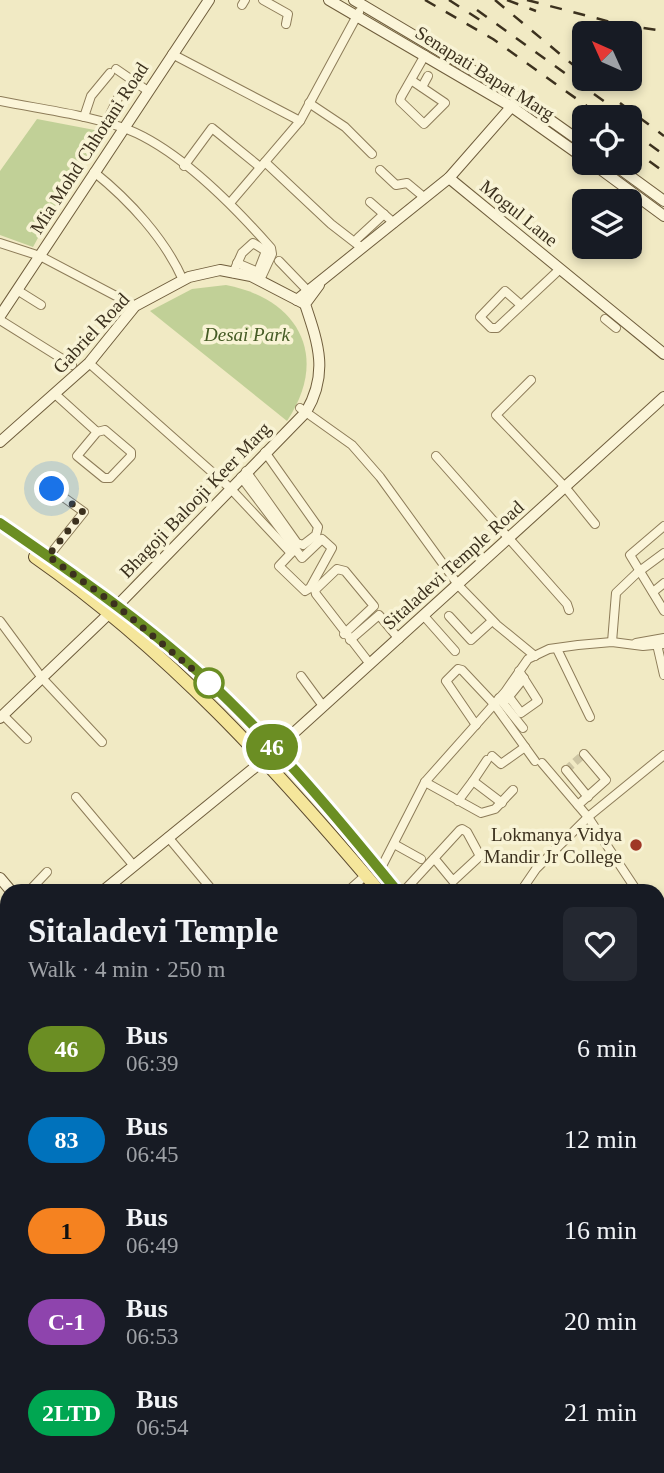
<!DOCTYPE html>
<html lang="en">
<head>
<meta charset="utf-8">
<style>
  :root { --surface:#171b24; --page:#242831; --text:#f1f3f6; --muted:#9ea1a6 }
  body { margin:0; font-family:"Times New Roman",serif; background:var(--page); color:var(--text); height:100vh; display:flex; flex-direction:column; font-size:26px; white-space:nowrap }
  * { box-sizing:border-box; margin:0 }
  p { font-size:23px; color:var(--muted) }
  .icon { flex:none; width:38px; height:38px; fill:none; stroke:currentColor; stroke-width:2; stroke-linecap:round; stroke-linejoin:round }
  .map { position:relative; flex:1; overflow:hidden }
  .sheet { position:absolute; left:0px; top:884px; width:665px; height:590px; display:flex; flex-direction:column; background:var(--surface); border-radius:21px 21px 0 0; box-shadow:0 4px 10px #0003 }
  .sheet>* { flex:none }
  .badge { padding:0 14px; border-radius:23px; font-size:24px; line-height:46px }
  .needle { width:46px; rotate:315deg }
  .controls { position:absolute; left:572px; top:21px; display:grid; gap:14px }
  .controls a { display:grid; place-items:center; width:70px; height:70px; border-radius:10px; background:var(--surface); box-shadow:0 4px 10px #0003; font-size:35px }
  .you { position:absolute; width:35px; height:35px; margin:-18px; border:5px solid #fff; border-radius:50%; background:#1a73e8; box-shadow:0 0 0 10px #1a73e833 }
  .map>.badge { position:absolute; translate:-50% -50%; box-shadow:0 0 0 4px #fff }
  .round { display:grid; place-items:center; flex:none; width:74px; height:74px; border-radius:10px; background:var(--page) }
  .head { display:flex; align-items:center; justify-content:space-between; height:119px; padding:0 28px }
  h1 { font-size:33px; font-weight:800; line-height:52px }
  ul { padding:0; list-style:none }
  li { display:flex; align-items:center; gap:21px; height:91px; padding:0 28px }
  li div { flex:1 }
  li b { display:block; font-size:26px }
  li em { font-style:normal }
  li .badge { min-width:77px; font-weight:700; text-align:center }
  .map>svg:first-child { display:block }
</style>
</head>
<body>
<div class="map">
<svg width="664" height="1473" viewBox="0 0 664 1473">
  <rect width="100%" height="100%" fill="#f1eac4"/>
  <g fill="#c1d097">
    <polygon points="37,119 105,132 56,205 33,247 0,235 0,171"/>
    <path d="M226,285C299,299 330,357 287,421L150,311L192,289Z"/>
    <polygon points="5,1116 7,1118 7,1215 0,1206 0,1119"/>
    <polygon points="664,1395 664,1431 658,1424 658,1396"/>
  </g>
  <polygon fill="#eee4a0" points="0,1206 7,1215 7,1297 0,1289"/>
  <polygon fill="#a6c4bf" stroke="#6c938f" stroke-width="2" points="0,1289 7,1300 7,1466 100,1467 101,1473 0,1473"/>
  <g fill="none" stroke-linecap="round" stroke-linejoin="round">
    <polyline stroke="#cdc5a3" stroke-width="8" stroke-dasharray="8 4" stroke-linecap="butt" points="566,770 584,754"/>
    <defs>
      <g id="street">
        <polyline points="263,0 288,14 286,24"/>
        <polyline points="242,5 245,0"/>
        <polyline points="172,54 300,121"/>
        <polyline points="116,69 148,91"/>
        <polyline points="411,80 445,103 424,124 400,101 401,97 425,55"/>
        <polyline points="422,87 428,76"/>
        <path d="M0,101C40,109 82,114 121,127C175,145 234,206 271,248L272,254L260,280"/>
        <polyline points="309,103 345,127 372,154"/>
        <polyline points="84,117 91,96 110,73"/>
        <polyline points="106,123 119,96"/>
        <polyline points="265,162 331,224 362,248"/>
        <polyline points="184,166 212,128 260,167"/>
        <polyline points="380,170 396,185 407,183 425,198"/>
        <path d="M94,172C129,200 165,239 183,280"/>
        <polyline points="370,202 394,223"/>
        <polyline points="230,203 300,121 359,12"/>
        <polyline points="358,238 384,214"/>
        <polyline points="0,243 40,256 135,306"/>
        <polyline points="279,261 307,290"/>
        <polyline points="237,263 258,272"/>
        <polyline points="233,273 242,253 253,243 266,251 257,274"/>
        <polyline points="17,290 41,305"/>
        <polyline points="521,305 505,291 480,317 491,328 497,328 560,269"/>
        <polyline points="605,319 616,328"/>
        <polyline points="0,320 72,365"/>
        <polyline points="89,363 230,488 291,553"/>
        <polyline points="531,380 496,415 565,487 595,524"/>
        <polyline points="55,394 97,432 105,430 131,452 131,456 110,478 104,478 77,456 97,432"/>
        <polyline points="300,408 352,445 380,477 459,586 497,625 535,656"/>
        <polyline points="436,456 567,604 569,610"/>
        <polyline points="246,471 297,543 303,545 316,535 318,527 265,452"/>
        <polyline points="241,477 302,558 322,539 332,548 310,588 305,591 279,566 295,549"/>
        <polyline points="664,526 630,555 664,611"/>
        <polyline points="48,557 84,512 52,489"/>
        <polyline points="641,570 664,553"/>
        <polyline points="653,592 664,583"/>
        <polyline points="424,616 455,651"/>
        <polyline points="449,616 471,640 492,621"/>
        <polyline points="0,621 42,678 102,742"/>
        <polyline points="344,634 374,606 345,571 337,569 315,590 316,594 370,664"/>
        <polyline points="350,640 379,615 399,639"/>
        <polyline points="656,640 664,675"/>
        <polyline points="612,642 616,593 637,573"/>
        <polyline points="636,643 664,638"/>
        <polyline points="557,649 590,717"/>
        <polyline points="301,676 323,706"/>
        <polyline points="509,697 521,713 538,701 519,671"/>
        <polyline points="499,698 523,728"/>
        <polyline points="507,699 524,678"/>
        <polyline points="3,715 27,739"/>
        <polyline points="476,725 446,681 458,669 462,670 494,704 535,761"/>
        <polyline points="492,756 501,764 525,747"/>
        <polyline points="542,763 588,817 664,755"/>
        <polyline points="566,770 588,797"/>
        <polyline points="473,781 487,760"/>
        <polyline points="425,782 481,813 495,809 513,790"/>
        <polyline points="76,797 134,866"/>
        <polyline points="458,801 473,781 502,803"/>
        <polyline points="578,805 606,780 584,754"/>
        <polyline points="168,837 213,891"/>
        <polyline points="394,844 421,859"/>
        <polyline points="380,870 425,782 505,692 528,659 549,649 578,645 612,642 643,646 664,644"/>
        <polyline points="29,891 47,872"/>
        <polyline points="348,891 366,875"/>
        <polyline points="404,891 460,830 462,829 467,832 480,856 453,881 434,858"/>
        <polyline points="521,891 536,869 588,817 637,891"/>
        <polyline points="658,922 658,931"/>
        <polyline points="658,946 664,947"/>
        <polyline points="658,1021 664,1031"/>
        <polyline points="658,1389 664,1388"/>
        <polyline points="658,1429 664,1436"/>
        <polyline points="193,1466 198,1470 204,1466"/>
        <polyline points="457,1466 459,1473"/>
        <polyline points="518,1466 524,1473"/>
        <polyline points="498,1473 505,1466"/>
        <polyline points="543,1473 553,1467"/>
      </g>
      <g id="secondary">
        <polyline points="329,0 512,107 584,158"/>
        <polyline points="354,0 519,98 584,144"/>
        <polyline points="592,163 664,216"/>
        <polyline points="612,163 664,201"/>
        <polyline points="449,178 664,354"/>
        <polyline points="297,300 449,178 519,98"/>
        <polyline points="0,316 209,0"/>
        <polyline points="0,442 89,363 135,306 189,277 220,270 251,276 305,304"/>
        <path d="M0,718L117,606L306,412C329,373 318,343 305,304L319,285"/>
        <polyline points="0,878 11,891"/>
        <polyline points="103,891 265,759 664,397"/>
        <polyline points="0,953 7,935"/>
        <polyline points="0,1090 7,1099"/>
        <polyline points="658,1110 664,1106"/>
        <polyline points="320,1466 325,1473"/>
        <polyline points="333,1466 339,1473"/>
      </g>
      <g id="primary">
        <path d="M0,523C70,571 141,620 204,677C274,742 337,817 397,891"/>
        <path d="M35,557C168,650 275,768 379,891"/>
        <polyline points="658,1218 664,1227"/>
        <polyline points="658,1238 664,1247"/>
      </g>
    </defs>
    <use href="#street" stroke="#8d7c59" stroke-width="10"/>
    <use href="#secondary" stroke="#6f5d3c" stroke-width="12"/>
    <use href="#primary" stroke="#5b492e" stroke-width="14"/>
    <use href="#street" stroke="#fbf5d9" stroke-width="8"/>
    <use href="#secondary" stroke="#fbf5d9" stroke-width="10"/>
    <use href="#primary" stroke="#f5e69b" stroke-width="12"/>
    <g stroke="#3c311e" stroke-width="2.5" stroke-dasharray="12 12" stroke-linecap="butt">
      <polyline points="425,0 493,39 602,117"/>
      <polyline points="449,0 483,22"/>
      <polyline points="495,0 584,74"/>
      <polyline points="507,0 536,11"/>
      <polyline points="527,0 622,25 664,31"/>
      <polyline points="477,10 626,117"/>
      <polyline points="620,103 664,136"/>
      <polyline points="630,130 664,155"/>
      <polyline points="630,147 664,172"/>
    </g>
  </g>
  <g fill="none" stroke-linecap="round" stroke-linejoin="round">
    <defs>
      <path id="line" d="M0,523C70,571 141,620 204,677C274,742 337,817 397,891"/>
    </defs>
    <use href="#line" stroke="#fff" stroke-width="16"/>
    <use href="#line" stroke="#6b8e23" stroke-width="10"/>
    <polyline stroke="#3c311e" stroke-width="7" stroke-dasharray="0 12.6" points="52,489 83,512 48,556 117,606 209,683"/>
  </g>
  <circle fill="#fff" stroke="#6b8e23" stroke-width="3.5" cx="209" cy="683" r="14"/>
  <circle fill="#9f3726" stroke="#f8f3d5" stroke-width="2.5" cx="636" cy="845" r="7"/>
  <g text-anchor="middle" dominant-baseline="central" stroke-width="7" stroke-linejoin="round" paint-order="stroke">
    <g font-size="19" fill="#3c311e" stroke="#f8f3d5">
      <text transform="translate(485 73) rotate(32)">Senapati Bapat Marg</text>
      <text transform="translate(89 148) rotate(-57)">Mia Mohd Chhotani Road</text>
      <text transform="translate(519 213) rotate(39)">Mogul Lane</text>
      <text transform="translate(91 333) rotate(-47)">Gabriel Road</text>
      <text transform="translate(195 500) rotate(-46)">Bhagoji Balooji Keer Marg</text>
      <text transform="translate(453 565) rotate(-42)">Sitaladevi Temple Road</text>
    </g>
    <g font-size="19" font-style="italic" fill="#445a24" stroke="#f8f3d5">
      <text x="247" y="334">Desai Park</text>
    </g>
    <g font-size="19" fill="#3c311e" stroke="#f8f3d5" text-anchor="end">
      <text x="622" y="834">Lokmanya Vidya<tspan x="622" dy="22">Mandir Jr College</tspan></text>
    </g>
  </g>
</svg>
<div class="controls">
<a><svg class="needle" viewBox="-14 -14 28 28"><path d="M0-13l5 13h-10z" fill="#e53935"/><path d="M0 13l5-13h-10z" fill="#9ea1a6"/></svg></a>
<a><svg class="icon" aria-label="locate" viewBox="0 0 24 24"><circle cx="12" cy="12" r="6"/><path d="M12 2v4M12 18v4M2 12h4M18 12h4"/></svg></a>
<a><svg class="icon" aria-label="layers" viewBox="0 0 24 24"><path d="M12 4l9 5-9 5-9-5zM3 14l9 5 9-5"/></svg></a>
</div>
<div class="you" style="left:52px;top:489px"></div>
<b class="badge" style="left:272px;top:747px;background:#6b8e23;color:#fff">46</b>
<section class="sheet">
<div class="head"><div><h1>Sitaladevi Temple</h1><p>Walk · 4 min · 250 m</p></div><a class="round"><svg class="icon" aria-label="heart" viewBox="0 0 24 24"><path d="M12 20l-8-8c-3-5 5-10 8-4 3-6 11-1 8 4z"/></svg></a></div>
<ul>
<li><span class="badge" style="background:#6b8e23;color:#fff">46</span><div><b>Bus</b><p>06:39</p></div><em>6 min</em></li>
<li><span class="badge" style="background:#0072bc;color:#fff">83</span><div><b>Bus</b><p>06:45</p></div><em>12 min</em></li>
<li><span class="badge" style="background:#f58220;color:#111">1</span><div><b>Bus</b><p>06:49</p></div><em>16 min</em></li>
<li><span class="badge" style="background:#8e44ad;color:#fff">C-1</span><div><b>Bus</b><p>06:53</p></div><em>20 min</em></li>
<li><span class="badge" style="background:#00a651;color:#fff">2LTD</span><div><b>Bus</b><p>06:54</p></div><em>21 min</em></li>
</ul>
</section>
</div>
</body>
</html>
